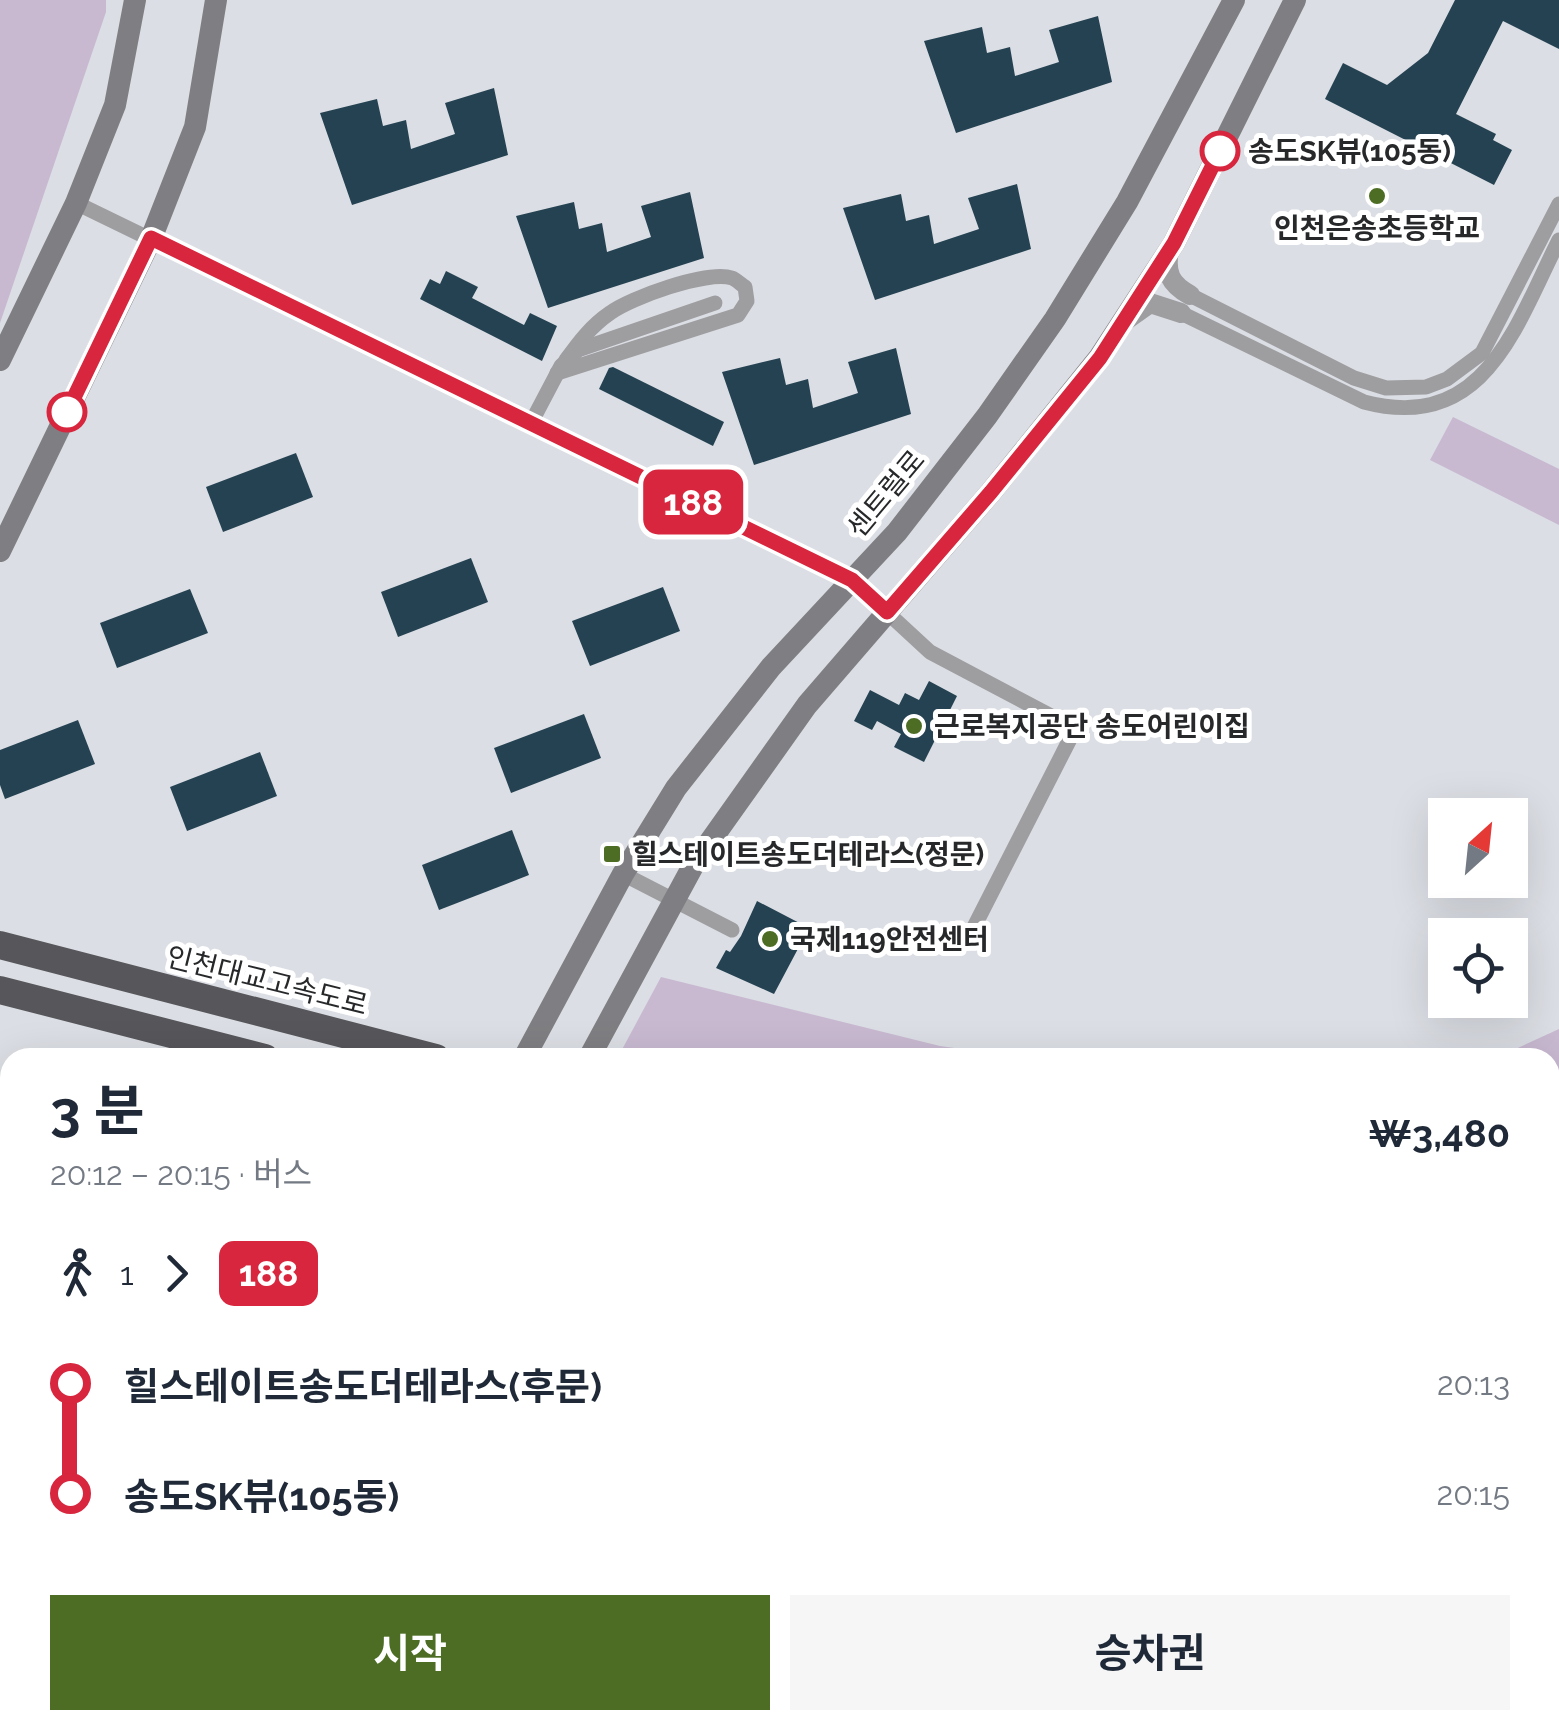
<!DOCTYPE html>
<html lang="ko">
<head>
<meta charset="utf-8">
<style>
  :root { --surface:#fff; --page:#f6f6f7; --text:#1f2937; --muted:#747a83; --accent:#4c6d23 }
  body { margin:0; font-family:Raleway,"Noto Sans KR",sans-serif; background:var(--page); color:var(--text); height:100vh; display:flex; flex-direction:column; font-size:38px; white-space:nowrap }
  * { box-sizing:border-box; margin:0 }
  p { font-size:32px; color:var(--muted) }
  .icon { flex:none; width:55px; height:55px; fill:none; stroke:currentColor; stroke-width:2; stroke-linecap:round; stroke-linejoin:round }
  .map { position:relative; flex:1; overflow:hidden }
  .details { position:absolute; left:0px; top:1048px; width:1560px; height:682px; display:flex; flex-direction:column; background:var(--surface); border-radius:30px 30px 0 0; box-shadow:0 10px 40px #0002 }
  .details>* { flex:none }
  .badge { padding:0 20px; border-radius:15px; font-size:35px; line-height:65px }
  .needle { width:65px; rotate:27deg }
  .tools { position:absolute; left:1428px; top:798px; display:grid; gap:20px }
  .tools a { display:grid; place-items:center; width:100px; height:100px; border-radius:0px; background:var(--surface); box-shadow:0 10px 40px #0002; font-size:50px }
  .map>.badge { position:absolute; translate:-50% -50%; box-shadow:0 0 0 5px #fff }
  .legs { display:flex; align-items:center; gap:15px; height:110px; padding:0 50px; font-size:32px }
  .legs p { margin-inline-start:auto }
  .head { display:flex; align-items:center; justify-content:space-between; height:170px; padding:0 50px }
  h1 { font-size:55px; font-weight:700; line-height:75px }
  .button { display:flex; gap:20px; margin-top:auto; padding:20px 50px }
  .button a { flex:1; height:115px; border-radius:0px; background:var(--accent); color:#fff; font-size:40px; font-weight:700; line-height:115px; text-align:center }
  .button a+a { background:var(--page); color:var(--text) }
  ul { padding:0 50px; list-style:none }
  li { display:flex; align-items:center; gap:35px; height:110px; font-size:38px }
  li i { display:grid; place-items:center; width:15px; height:100%; margin:0 12px; background:currentColor }
  li i::after { content:''; width:25px; height:25px; margin:-12px; border:8px solid; border-radius:50%; background:var(--surface) }
  li p { margin-inline-start:auto }
  li:first-child i { background:linear-gradient(#0000 50%,currentColor 0) }
  li:last-child i { background:linear-gradient(currentColor 50%,#0000 0) }
  .map>svg:first-child { display:block }
</style>
</head>
<body>
<div class="map">
<svg width="1559" height="1729" viewBox="0 0 1559 1729">
  <rect width="100%" height="100%" fill="#dbdee4"/>
  <g fill="#c8b9d1">
    <polygon points="0,0 106,0 106,12 0,323"/>
    <polygon points="1453,417 1559,469 1559,525 1430,460"/>
    <polygon points="661,977 940,1046 1018,1057 618,1057"/>
    <polygon points="1559,1029 1559,1729 448,1729 449,1720 1550,1720 1550,1058 1498,1057"/>
  </g>
  <g fill="#254252">
    <polygon points="1455,0 1559,0 1559,49 1503,21 1456,114 1496,134 1493,140 1512,150 1494,185 1325,99 1343,63 1387,85 1428,53"/>
    <polygon points="1098,16 1112,82 956,133 924,41 982,27 987,53 1010,47 1015,76 1059,62 1049,30"/>
    <polygon points="494,88 508,155 352,205 320,113 377,99 383,126 406,120 411,149 455,134 445,103"/>
    <polygon points="1017,184 1031,249 875,300 843,208 901,194 906,221 929,215 934,244 979,229 968,198"/>
    <polygon points="690,192 704,258 548,308 516,216 574,202 579,229 602,223 607,252 651,237 641,206"/>
    <polygon points="446,271 478,287 472,298 524,325 530,313 557,326 542,361 420,299 430,279 440,284"/>
    <polygon points="896,348 911,414 754,465 722,372 780,358 786,385 808,379 813,408 858,393 848,362"/>
    <polygon points="613,367 724,422 713,446 599,389 609,368"/>
    <polygon points="296,453 313,497 223,532 206,487"/>
    <polygon points="471,558 488,602 398,637 381,592"/>
    <polygon points="663,587 680,631 590,666 572,621"/>
    <polygon points="190,589 208,633 117,668 100,623"/>
    <polygon points="929,681 957,696 924,762 894,747 901,734 877,721 872,730 854,721 870,690 899,705 905,693 919,700"/>
    <polygon points="584,714 601,758 511,793 494,748"/>
    <polygon points="78,720 95,764 5,799 0,785 0,750"/>
    <polygon points="260,752 277,796 187,831 170,787"/>
    <polygon points="512,830 529,875 439,910 422,865"/>
    <polygon points="757,901 809,928 774,994 716,968 726,950 730,952 741,936"/>
  </g>
  <g fill="none" stroke-linecap="round" stroke-linejoin="round">
    <g stroke="#9e9ea1" stroke-width="15">
      <polyline points="76,203 852,580 930,652 1068,725 1071,737 972,931"/>
      <polyline points="1190,295 1354,378 1386,388 1426,387 1447,379 1482,353 1559,204"/>
      <path d="M1181,313L1364,402C1485,434 1516,325 1559,240"/>
      <path d="M557,373L738,315L747,301L745,287C742,285 735,279 732,278C707,270 630,298 610,313C591,326 579,342 566,360"/>
      <polyline points="531,423 561,366 578,350 715,303"/>
      <polyline points="623,874 732,930"/>
    </g>
    <g stroke="#9e9ea1" stroke-width="20">
      <path d="M1169,250C1165,273 1170,284 1190,295"/>
      <polyline points="1126,320 1150,303 1181,313"/>
    </g>
    <g stroke="#7f7f83" stroke-width="22">
      <polyline points="0,360 76,203 115,105 135,0"/>
      <polyline points="0,551 151,239 195,127 216,0"/>
      <polyline points="524,1058 623,874 676,788 771,667 897,532 987,416 1055,319 1127,202 1234,0"/>
      <polyline points="589,1058 694,864 807,705 991,492 1099,358 1174,243 1295,0"/>
      <polyline points="50,1729 50,1720"/>
      <polyline points="82,1729 82,1720"/>
    </g>
    <g stroke="#56565b" stroke-width="28">
      <polyline points="0,945 436,1058"/>
      <polyline points="0,990 265,1058"/>
      <polyline points="1550,1207 1559,1204"/>
      <polyline points="1550,1470 1559,1468"/>
      <polyline points="1550,1600 1559,1605"/>
    </g>
  </g>
  <g fill="none" stroke-linecap="round" stroke-linejoin="round">
    <defs>
      <polyline id="line-1" points="67,412 151,238 852,580 887,612 991,492 1100,358 1174,243 1220,151"/>
    </defs>
    <use href="#line-1" stroke="#fff" stroke-width="22"/>
    <use href="#line-1" stroke="#d7263d" stroke-width="15"/>
  </g>
  <g fill="#fff" stroke="#d7263d" stroke-width="5">
    <circle cx="1220" cy="151" r="18"/>
    <circle cx="67" cy="412" r="18"/>
  </g>
  <g fill="#4c6d23" stroke="#fff" stroke-width="4">
    <circle cx="1377" cy="196" r="10"/>
    <circle cx="914" cy="726" r="10"/>
    <rect x="602" y="844" width="20" height="20" rx="5"/>
    <circle cx="770" cy="939" r="10"/>
  </g>
  <g text-anchor="middle" dominant-baseline="central" stroke-width="10" stroke-linejoin="round" paint-order="stroke">
    <g font-size="28" font-weight="bold" fill="#27282a" stroke="#fff" text-anchor="start">
      <text x="1248" y="151">송도SK뷰(105동)</text>
    </g>
    <g font-size="28" font-weight="bold" fill="#27282a" stroke="#fff" text-anchor="start">
      <text x="1377" y="228" text-anchor="middle">인천은송초등학교</text>
      <text x="934" y="726">근로복지공단 송도어린이집</text>
      <text x="632" y="854">힐스테이트송도더테라스(정문)</text>
      <text x="790" y="939">국제119안전센터</text>
    </g>
    <g font-size="28" fill="#27282a" stroke="#fff">
      <text transform="translate(886 494) rotate(-50)">센트럴로</text>
      <text transform="translate(267 981) rotate(14)">인천대교고속도로</text>
    </g>
  </g>
</svg>
<div class="tools">
<a><svg class="needle" viewBox="-14 -14 28 28"><path d="M0-13l5 13h-10z" fill="#e53935"/><path d="M0 13l5-13h-10z" fill="#747a83"/></svg></a>
<a><svg class="icon" aria-label="locate" viewBox="0 0 24 24"><circle cx="12" cy="12" r="6"/><path d="M12 2v4M12 18v4M2 12h4M18 12h4"/></svg></a>
</div>
<b class="badge" style="left:693px;top:502px;background:#d7263d;color:#fff">188</b>
<section class="details">
<div class="head"><div><h1>3 분</h1><p>20:12 – 20:15 · 버스</p></div><b>₩3,480</b></div>
<div class="legs"><svg class="icon" aria-label="walk" viewBox="0 0 24 24"><circle cx="13" cy="4" r="2"/><path d="M13 8l-2 6 4 7M11 14l-3 7M7 12l3-4h3l4 4"/></svg>1<svg class="icon" aria-label="forward" viewBox="0 0 24 24"><path d="M9 5l7 7-7 7"/></svg><b class="badge" style="background:#d7263d;color:#fff">188</b></div>
<ul>
<li><i style="color:#d7263d"></i><b>힐스테이트송도더테라스(후문)</b><p>20:13</p></li>
<li><i style="color:#d7263d"></i><b>송도SK뷰(105동)</b><p>20:15</p></li>
</ul>
<div class="button"><a>시작</a><a>승차권</a></div>
</section>
</div>
</body>
</html>
